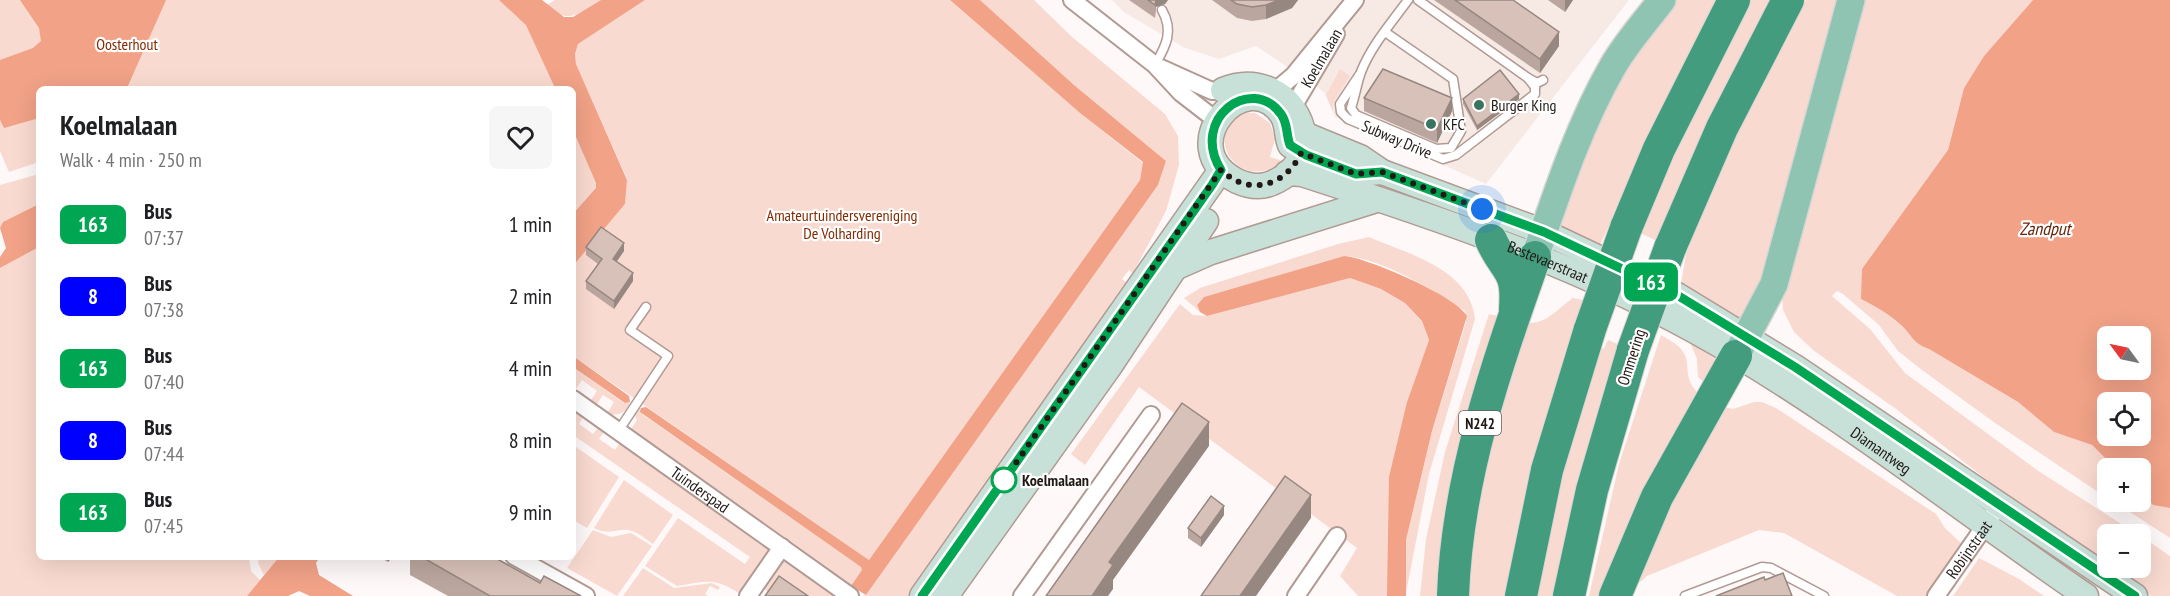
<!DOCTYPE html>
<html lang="en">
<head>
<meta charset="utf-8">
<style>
  :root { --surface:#fff; --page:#f6f6f6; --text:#202124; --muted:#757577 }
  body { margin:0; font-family:"PT Sans Narrow",sans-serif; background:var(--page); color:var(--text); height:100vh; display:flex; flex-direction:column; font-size:22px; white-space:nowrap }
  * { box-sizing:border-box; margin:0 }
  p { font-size:20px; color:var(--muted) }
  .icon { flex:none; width:33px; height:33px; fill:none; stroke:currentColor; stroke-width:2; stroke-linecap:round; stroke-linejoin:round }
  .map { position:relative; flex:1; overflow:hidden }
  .sheet { position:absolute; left:36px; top:86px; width:540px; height:474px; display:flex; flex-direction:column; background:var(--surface); border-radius:9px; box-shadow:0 6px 24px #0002 }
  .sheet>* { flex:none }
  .badge { padding:0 12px; border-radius:9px; font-size:21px; line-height:39px }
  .needle { width:39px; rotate:303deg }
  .fabs { position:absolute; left:2097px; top:326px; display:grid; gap:12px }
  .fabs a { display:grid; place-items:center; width:54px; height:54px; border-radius:9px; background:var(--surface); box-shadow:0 6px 24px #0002; font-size:30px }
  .you { position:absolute; width:30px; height:30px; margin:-15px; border:4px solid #fff; border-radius:50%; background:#1a73e8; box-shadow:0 0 0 9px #1a73e833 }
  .map>.badge { position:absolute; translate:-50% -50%; box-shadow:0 0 0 3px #fff }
  .round { display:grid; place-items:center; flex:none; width:63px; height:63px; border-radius:9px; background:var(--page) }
  .head { display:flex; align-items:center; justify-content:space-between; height:102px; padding:0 24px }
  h1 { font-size:28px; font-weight:600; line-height:45px }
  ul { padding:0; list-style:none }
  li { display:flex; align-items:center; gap:18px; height:72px; padding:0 24px }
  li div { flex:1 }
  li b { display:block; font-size:22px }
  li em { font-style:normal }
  li .badge { min-width:66px; font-weight:700; text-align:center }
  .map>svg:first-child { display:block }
</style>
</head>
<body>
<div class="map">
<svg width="2170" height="596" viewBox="0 0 2170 596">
  <rect width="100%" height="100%" fill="#fef9f8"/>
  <polygon fill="#f7eae5" points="1112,0 1629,0 1486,184 1335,117 1324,92 1256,46 1219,59 1185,48 1125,13"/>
  <g fill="#f9dad0">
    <polygon points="0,0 520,0 567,88 39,88 39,162 9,172 0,151 0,120 5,128 0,106"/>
    <path d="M555,0H601C579,13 569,26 547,5Z"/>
    <polygon points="645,0 950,0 1080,113 1143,163 1140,180 869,560 573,356 573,266 625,204 627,179 576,64 575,54 578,44"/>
    <polygon points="980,0 1034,0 1071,36 1165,114 1178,136 1179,165 1166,211 1133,273 1129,270 1122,279 1126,282 1110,304 1109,317 910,596 865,596 863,595 866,595 1158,185 1166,161 1074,85"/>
    <polygon points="1674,0 1718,0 1657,120 1600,245 1556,227 1573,175 1628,61"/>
    <polygon points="1746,0 1772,0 1657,241 1636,231"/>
    <polygon points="1806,0 1839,0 1766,278 1745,321 1681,284 1686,254 1717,174"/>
    <path d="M1858,0H2033L1984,56L1964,88L1948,150L1861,299C1875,306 1889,314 1901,325C1913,336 1912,343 1929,349L2018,402L2054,432L2092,445L2115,468H2108L2107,498L1995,423L1922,370L1898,351L1879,325L1843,294L1837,291L1832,296L1870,329L1905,373L2037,470L2137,534H2108L2107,566L2036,518L1896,409L1813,350L1794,332L1783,310L1782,292Z"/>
    <polygon points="1340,69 1350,76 1333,103 1333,111 1326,95"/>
    <polygon points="573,103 611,193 573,239"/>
    <path d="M1246,113H1255L1270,123L1275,139L1270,157L1283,161C1240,196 1198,133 1246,113Z"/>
    <polygon points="39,174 39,204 4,222 0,228 0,185"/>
    <path d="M1369,237C1407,254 1470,268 1475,319L1429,474L1406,593V540L1432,431L1466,322L1465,311C1433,290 1382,258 1344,256L1204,297L1197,305L1200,312L1184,298L1200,288L1338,244Z"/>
    <polygon points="39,247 39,556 249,557 251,571 260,580 247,596 0,596 0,268"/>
    <polygon points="1350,278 1381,289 1405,303 1422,321 1429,340 1407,402 1387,596 1358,596 1340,576 1357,548 1139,387 1085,465 1071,454 1180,304 1193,315 1207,316"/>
    <path d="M1573,298L1583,300L1548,417L1507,596H1459L1460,569L1519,321C1543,329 1554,311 1573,298Z"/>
    <polygon points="1489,314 1507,318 1445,596 1420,596 1426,539 1445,452"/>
    <path d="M1661,335C1667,339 1676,343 1681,349C1694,365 1679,376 1701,396L1608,596H1589L1619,464Z"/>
    <polygon points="1608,340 1620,345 1555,596 1531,596 1593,352 1604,348"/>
    <polygon points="1690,342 1720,362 1707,385 1698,377 1697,359"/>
    <path d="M573,367L624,403L630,402C626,412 622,414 612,415L608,412L614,402L603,395L597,404L591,400L597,391L582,380L576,389L573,387Z"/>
    <polygon points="1754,402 1762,402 1776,408 1936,514 1945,528 1962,544 1926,596 1897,596 1784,533 1759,530 1647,576 1624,596 1720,406 1733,409"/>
    <path d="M573,407L585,414L579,424L593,434L600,425L606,429L599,439L615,450L622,440L773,547L740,594C715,577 707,581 677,586L645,566L678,518L745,564L750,557L573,435Z"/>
    <polygon points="641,408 642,414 861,567 863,570 851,586 631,429 637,420 634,414"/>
    <polygon points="573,445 619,477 587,528 573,520"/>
    <path d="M624,480L673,515L653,544C647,540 639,533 632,531C618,526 611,537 594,528Z"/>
    <polygon points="2141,493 2153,505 2170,508 2170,538 2113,501 2140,501"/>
    <polygon points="593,530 611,537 631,533 652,546 617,596 567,568"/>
    <polygon points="2141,536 2170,556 2170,596 2151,596 2108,567 2140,567"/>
    <polygon points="259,557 280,557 264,575 258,563"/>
    <polygon points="1979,558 2019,579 2044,596 1953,596"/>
    <polygon points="787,561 835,596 774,596 764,589 783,562"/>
    <polygon points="643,568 674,588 712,583 720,587 718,590 710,586 705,594 708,596 623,596"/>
  </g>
  <g fill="#f1a287" fill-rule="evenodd">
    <polygon points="20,0 166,0 127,88 39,88 39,118 4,128 0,120 0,60 33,48 41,41 39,28"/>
    <polygon points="499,0 542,0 564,17 573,17 601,0 645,0 578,44 575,54 576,64 627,180 625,204 573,266 573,214 596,188 596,183 573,130 573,88 555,88 526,25"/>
    <polygon points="950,0 980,0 1074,85 1166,161 1158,185 866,595 851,586 862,570 861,567 640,412 641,408 646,407 869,560 1140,180 1143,162 1080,113"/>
    <path d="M2033,0H2170V508L2153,505L2141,493L2140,468H2115L2092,445L2054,432L2018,402L1929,349C1912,343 1913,336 1901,325C1889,314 1875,306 1861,299L1862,269L1948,150L1964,88L1984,56ZM2108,336H2140V369H2108ZM2108,402H2140V435H2108Z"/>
    <polygon points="39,204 39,247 0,268 0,257 6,248 0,228 3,222"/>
    <path d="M1344,256C1366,257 1458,297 1467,316L1432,431L1406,540V596H1387L1389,477L1407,402L1429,340L1422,321L1405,303L1381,289L1350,278L1207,316L1200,312L1197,305L1204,297Z"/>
    <polygon points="573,356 629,396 630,402 625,403 573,367"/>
    <polygon points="280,556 320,557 316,563 319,575 353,596 310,596 299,591 288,596 247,596"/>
  </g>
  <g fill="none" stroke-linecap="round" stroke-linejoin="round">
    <defs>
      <g id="lane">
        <polyline points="1418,0 1528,78 1537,83 1543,80"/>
        <path d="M1385,32L1453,79L1461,131L1451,148L1436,149L1356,115L1351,108C1355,96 1357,83 1361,72C1371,46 1392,22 1408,0"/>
        <path d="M1155,65C1166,46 1174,31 1162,10"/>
        <polyline points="1360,74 1340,104 1341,112 1348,119 1443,159 1456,155 1535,94 1535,87 1528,78"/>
        <polyline points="619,430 668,356 630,330 646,307"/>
        <polyline points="1685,596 1762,567 1771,568 1824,596"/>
      </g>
      <g id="street">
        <polyline points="1072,0 1155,65 1181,93 1216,120"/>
        <polyline points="1161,68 1212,91 1223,90"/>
        <polyline points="1275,91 1293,76 1355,0"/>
        <polyline points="1293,107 1336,34"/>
        <path id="s1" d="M573,399L850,596"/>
        <polyline points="514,556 586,596"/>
        <polyline points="748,596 782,547"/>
        <polyline points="1022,596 1151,415"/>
        <polyline points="1296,596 1337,536"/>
        <path id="s2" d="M1936,596L2001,503"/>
      </g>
      <g id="secondary">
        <path d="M1223,90C1290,62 1338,156 1272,183C1261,188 1248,186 1237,181C1170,147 1247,62 1282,115C1288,124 1286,135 1290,145L1306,155L1356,174L1382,172"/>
        <polyline points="1304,134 1360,157 1382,172 1544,232 1677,295 1795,367 2135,596"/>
        <path id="s3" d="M1287,173L1302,174C1435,217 1570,262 1693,330C1831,406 1956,507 2086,596"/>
        <polyline points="1177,267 1211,252 1376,200"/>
        <polyline points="922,596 1221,170"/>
        <polyline points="946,596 1110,366 1206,221"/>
      </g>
      <g id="primary">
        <path d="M1535,257C1557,193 1579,125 1613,66C1627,42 1645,22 1662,0"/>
        <polyline points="1736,356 1774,284 1851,0"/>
      </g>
      <g id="highway">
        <polyline points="1626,228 1659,149 1734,0"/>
        <path d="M1491,240C1506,273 1518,267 1515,309"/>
        <polyline points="1670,248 1722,128 1788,0"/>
        <path d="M1453,596C1457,478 1496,367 1535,257"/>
        <polyline points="1521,596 1547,470 1590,329"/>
        <polyline points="1569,596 1592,490 1633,350"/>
        <polyline points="1615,596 1657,497 1736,356"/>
      </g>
    </defs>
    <use href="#lane" stroke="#b19a93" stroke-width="11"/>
    <use href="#street" stroke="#b19a93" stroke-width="20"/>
    <use href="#secondary" stroke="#b19a93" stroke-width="27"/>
    <use href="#primary" stroke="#d7d6d5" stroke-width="30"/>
    <use href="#highway" stroke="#d7d6d5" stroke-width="34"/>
    <use href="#lane" stroke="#fff" stroke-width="8"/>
    <use href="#street" stroke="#fff" stroke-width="16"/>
    <use href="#secondary" stroke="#c7e1d8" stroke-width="24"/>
    <use href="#primary" stroke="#8fc4b2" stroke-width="27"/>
    <use href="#highway" stroke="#449c7e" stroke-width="32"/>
    <defs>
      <g id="highway-bridge">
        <polyline points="1590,329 1626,228"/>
        <polyline points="1633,350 1670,248"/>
      </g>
    </defs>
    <use href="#highway-bridge" stroke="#d7d6d5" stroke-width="34" stroke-linecap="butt"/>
    <use href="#highway-bridge" stroke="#449c7e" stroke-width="32"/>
  </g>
  <g fill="#baa69e">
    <polygon points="1129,0 1168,0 1165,4 1156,7 1155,18"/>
    <polygon points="1212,0 1298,0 1292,8 1266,19 1252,21 1237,18"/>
    <polygon points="1434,0 1513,0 1559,46 1540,73"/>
    <polygon points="1548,0 1573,0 1565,12"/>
    <polygon points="1364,98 1452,111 1437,143 1364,111"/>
    <polygon points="1463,99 1519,99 1477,130 1463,104"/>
    <polygon points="586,247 624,251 616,262 633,281 614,309 586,289 586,281 598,264 586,255"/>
    <polygon points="1224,515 1201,547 1188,538 1188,528"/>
    <polygon points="378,556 393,556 388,562"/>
    <polygon points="410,556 492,556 540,583 581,596 448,596 410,575"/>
  </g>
  <g fill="#978781">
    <polygon points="1156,0 1168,0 1165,4 1156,7 1155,18"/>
    <polygon points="1279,0 1298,0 1292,8 1266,19 1266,5"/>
    <polygon points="1565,0 1573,0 1565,12"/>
    <polygon points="1559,32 1559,46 1540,73 1540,59"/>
    <polygon points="1519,94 1519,99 1477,130 1477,126"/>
    <polygon points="1452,98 1452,111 1437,143 1437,129"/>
    <polygon points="624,243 624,251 613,267 613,259"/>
    <polygon points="633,273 633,281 614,309 614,301"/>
    <polygon points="1209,422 1209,446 1113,580 1113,589 1108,596 1092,596 1109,562"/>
    <polygon points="1311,495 1311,518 1256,596 1240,596"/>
    <polygon points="1224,506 1224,515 1201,547 1201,538"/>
    <polygon points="388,556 393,556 388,562"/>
  </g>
  <g fill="#d8c1b8" stroke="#978781" stroke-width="1.5">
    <polygon points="1148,0 1156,0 1155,5"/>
    <polygon points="1231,0 1279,0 1266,5 1252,7 1237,4"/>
    <polygon points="1455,0 1513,0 1559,32 1540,59"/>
    <polygon points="1383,69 1452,98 1437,129 1364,98"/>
    <polygon points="1500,70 1519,94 1477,126 1463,99"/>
    <polygon points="601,227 624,243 613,259 633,273 614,301 586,281 602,259 586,247"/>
    <polygon points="1182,403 1209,422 1109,562 1113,565 1092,596 1046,596"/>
    <polygon points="1285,476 1311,495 1240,596 1201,596"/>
    <polygon points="1211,496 1224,506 1201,538 1188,528"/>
    <polygon points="420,556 492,556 540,583 544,576 581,596 490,596"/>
    <polygon points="1783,573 1792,596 1716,596 1764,577 1765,580"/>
    <polygon points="779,576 808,596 765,596"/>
  </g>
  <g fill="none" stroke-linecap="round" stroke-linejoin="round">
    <defs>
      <path id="line" d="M922,596L1212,185L1221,170C1189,118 1252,74 1281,114C1288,123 1286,135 1290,145L1306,155L1356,174L1382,172L1544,232L1677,295L1795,367L2135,596"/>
    </defs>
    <use href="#line" stroke="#fff" stroke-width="14"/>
    <use href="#line" stroke="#00a651" stroke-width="9"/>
    <path stroke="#211916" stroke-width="6" stroke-dasharray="0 10.8" d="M1004,480L1221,170C1249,197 1286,186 1301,153L1356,174L1382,172L1482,209"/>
  </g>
  <g fill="#38745e" stroke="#fff" stroke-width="2">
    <circle cx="1479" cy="105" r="6"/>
    <circle cx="1431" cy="124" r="6"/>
  </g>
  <circle fill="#fff" stroke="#00a651" stroke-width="3" cx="1004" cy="480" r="12"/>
  <g text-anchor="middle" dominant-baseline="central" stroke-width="4.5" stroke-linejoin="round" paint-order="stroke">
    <rect fill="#fff" stroke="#645e5c" stroke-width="1.5" x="1459" y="411" width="42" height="24" rx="4.5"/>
    <g font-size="15" font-weight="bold" fill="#211916">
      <text x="1480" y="423">N242</text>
    </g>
    <g font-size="16" fill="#842a00" stroke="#fff">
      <text x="127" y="44">Oosterhout</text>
      <text x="842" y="215">Amateurtuindersvereniging<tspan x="842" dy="18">De Volharding</tspan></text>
    </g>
    <g font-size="16" fill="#211916" stroke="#fff">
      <text transform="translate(1321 58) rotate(-60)">Koelmalaan</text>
      <text transform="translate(1397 139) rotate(23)">Subway Drive</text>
      <text stroke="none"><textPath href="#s3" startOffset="276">Bestevaerstraat</textPath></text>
      <text transform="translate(1631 357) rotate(-72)">Ommering</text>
      <text stroke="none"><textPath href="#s3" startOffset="660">Diamantweg</textPath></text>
      <text stroke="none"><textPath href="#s1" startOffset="156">Tuinderspad</textPath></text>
      <text stroke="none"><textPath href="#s2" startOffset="57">Robijnstraat</textPath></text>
    </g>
    <g font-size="16" fill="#211916" stroke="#fff" text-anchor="start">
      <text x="1491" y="105">Burger King</text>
      <text x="1443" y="124">KFC</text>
    </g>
    <g font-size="16" font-weight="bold" fill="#211916" stroke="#fff" text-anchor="start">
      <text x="1022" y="480">Koelmalaan</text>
    </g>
    <g font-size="18" font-style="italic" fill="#692508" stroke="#fff">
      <text x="2045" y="228">Zandput</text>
    </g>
  </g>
</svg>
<div class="fabs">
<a><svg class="needle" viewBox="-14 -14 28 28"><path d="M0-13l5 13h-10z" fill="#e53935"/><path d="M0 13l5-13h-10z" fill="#757577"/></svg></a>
<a><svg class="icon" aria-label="locate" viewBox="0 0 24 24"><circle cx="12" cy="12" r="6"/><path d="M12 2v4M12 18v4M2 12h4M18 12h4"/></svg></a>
<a>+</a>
<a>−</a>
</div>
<div class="you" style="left:1482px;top:209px"></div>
<b class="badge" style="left:1651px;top:282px;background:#00a651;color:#fff">163</b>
<section class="sheet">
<div class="head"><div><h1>Koelmalaan</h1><p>Walk · 4 min · 250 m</p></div><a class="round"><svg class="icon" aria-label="heart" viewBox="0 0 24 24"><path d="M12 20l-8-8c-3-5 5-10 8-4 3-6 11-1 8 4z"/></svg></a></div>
<ul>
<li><span class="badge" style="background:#00a651;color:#fff">163</span><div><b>Bus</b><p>07:37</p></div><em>1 min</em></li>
<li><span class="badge" style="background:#00f;color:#fff">8</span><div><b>Bus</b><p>07:38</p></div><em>2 min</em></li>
<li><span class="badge" style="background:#00a651;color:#fff">163</span><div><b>Bus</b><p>07:40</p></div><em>4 min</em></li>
<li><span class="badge" style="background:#00f;color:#fff">8</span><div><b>Bus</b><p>07:44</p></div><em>8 min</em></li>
<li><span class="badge" style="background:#00a651;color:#fff">163</span><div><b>Bus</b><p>07:45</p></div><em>9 min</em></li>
</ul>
</section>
</div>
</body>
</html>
